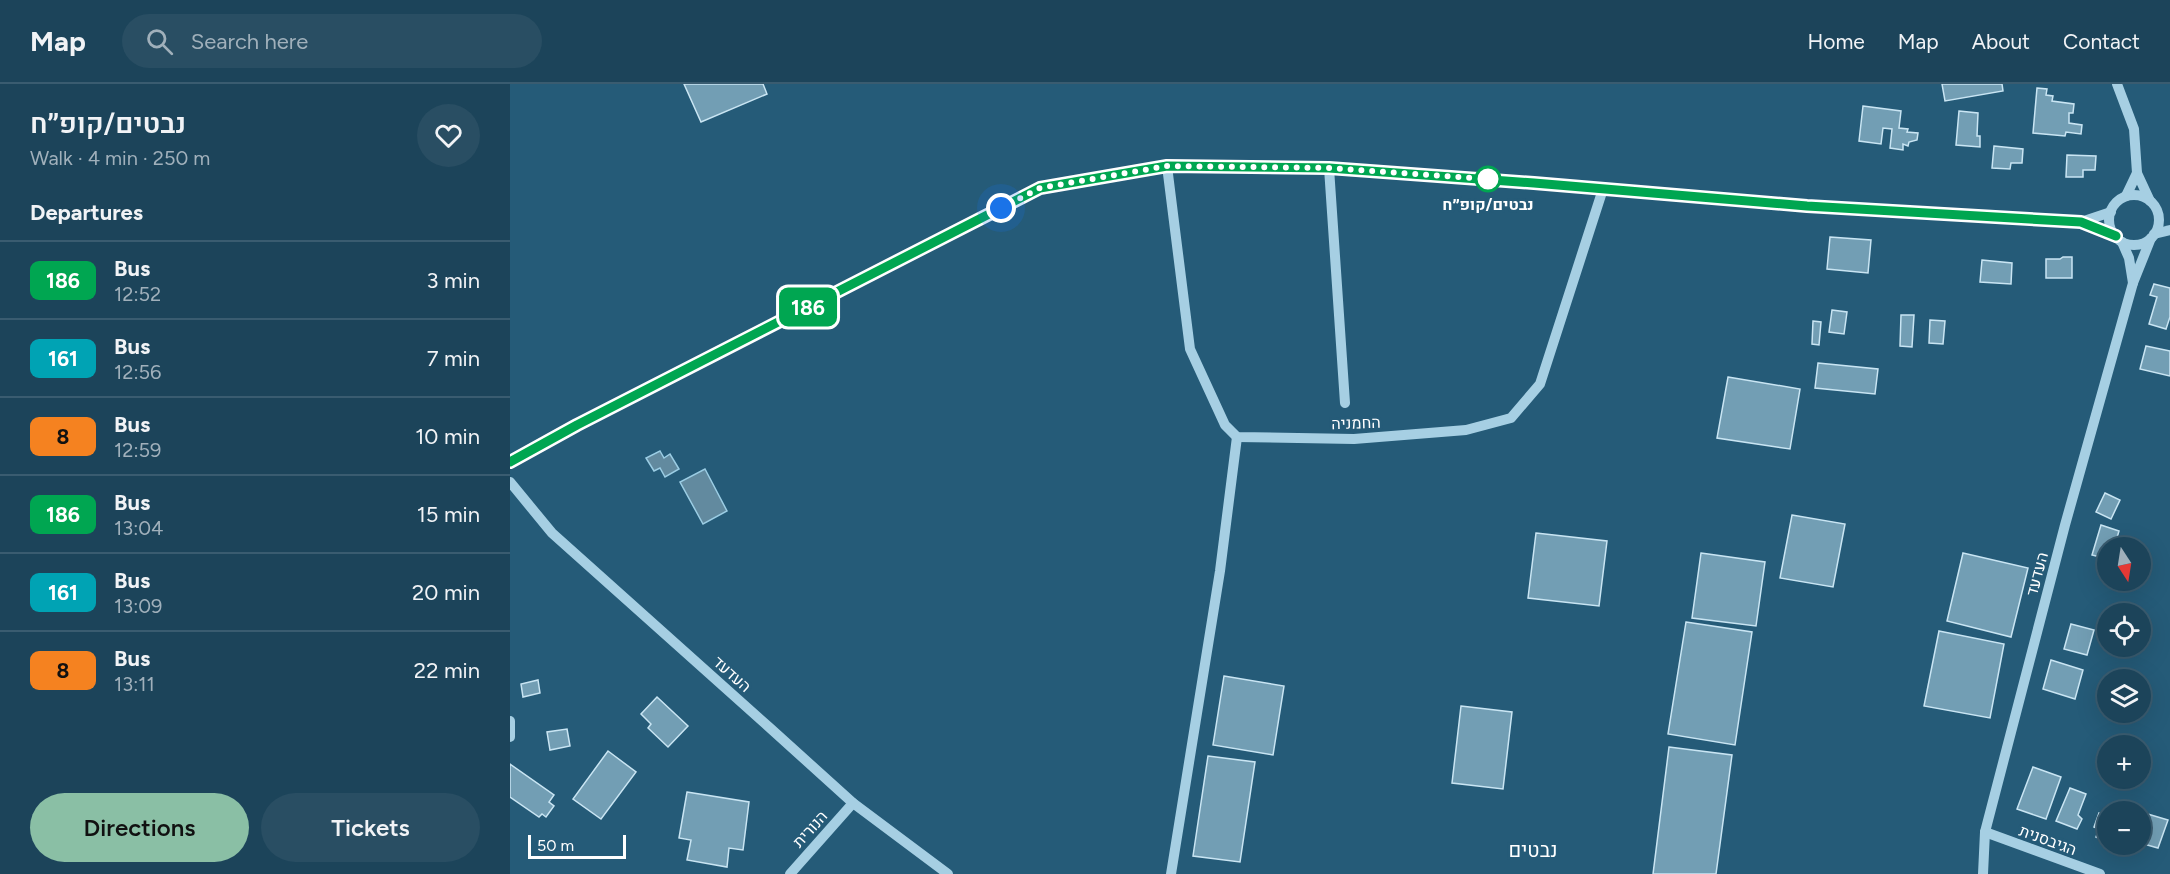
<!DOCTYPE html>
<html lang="en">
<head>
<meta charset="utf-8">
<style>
  :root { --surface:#1c445a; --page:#294e63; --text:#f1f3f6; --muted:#a0b0bb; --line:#3a5c70; --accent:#8abfa5 }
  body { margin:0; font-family:Figtree,Heebo,sans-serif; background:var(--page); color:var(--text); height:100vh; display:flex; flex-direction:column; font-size:22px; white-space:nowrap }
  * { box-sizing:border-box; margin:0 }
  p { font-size:20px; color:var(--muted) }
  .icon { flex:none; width:33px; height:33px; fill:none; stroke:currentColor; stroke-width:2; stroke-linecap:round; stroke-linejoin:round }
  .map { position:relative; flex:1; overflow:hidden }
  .side { display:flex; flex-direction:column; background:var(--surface); width:510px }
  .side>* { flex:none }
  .badge { padding:0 12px; border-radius:9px; font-size:21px; line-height:39px }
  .needle { width:39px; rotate:168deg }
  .tools { position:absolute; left:1587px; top:453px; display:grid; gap:12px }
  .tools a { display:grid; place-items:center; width:54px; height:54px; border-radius:50%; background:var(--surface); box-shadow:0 6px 24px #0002,0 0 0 2px var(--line); font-size:30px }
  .scale { position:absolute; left:18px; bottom:15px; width:98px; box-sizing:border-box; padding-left:6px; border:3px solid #fff; border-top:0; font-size:16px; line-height:21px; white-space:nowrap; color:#fff; -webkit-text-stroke:4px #255b78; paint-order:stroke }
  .you { position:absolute; width:30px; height:30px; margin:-15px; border:4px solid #fff; border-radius:50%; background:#1a73e8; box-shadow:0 0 0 9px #1a73e833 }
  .map>.badge { position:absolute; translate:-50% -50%; box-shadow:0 0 0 3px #fff }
  h2 { padding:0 30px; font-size:22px; line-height:54px }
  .round { display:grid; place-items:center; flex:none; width:63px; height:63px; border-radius:32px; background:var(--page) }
  .summary { display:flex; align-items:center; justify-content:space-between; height:102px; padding:0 30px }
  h1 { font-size:28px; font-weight:600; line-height:45px }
  .cta { display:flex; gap:12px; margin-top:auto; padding:12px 30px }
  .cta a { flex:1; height:69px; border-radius:36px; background:var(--accent); color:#111; font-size:24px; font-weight:600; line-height:69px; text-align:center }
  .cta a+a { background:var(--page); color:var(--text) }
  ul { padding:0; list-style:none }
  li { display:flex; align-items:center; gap:18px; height:78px; padding:0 30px; border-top:2px solid var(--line) }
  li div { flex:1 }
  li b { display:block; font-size:22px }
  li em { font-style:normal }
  li .badge { min-width:66px; font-weight:700; text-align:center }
  header { display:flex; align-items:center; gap:36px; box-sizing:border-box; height:84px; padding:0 30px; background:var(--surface); border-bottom:2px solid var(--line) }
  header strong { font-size:28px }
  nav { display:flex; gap:33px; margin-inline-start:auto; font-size:21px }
  .search { width:420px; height:54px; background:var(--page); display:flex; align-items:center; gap:15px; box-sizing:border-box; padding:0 21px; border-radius:33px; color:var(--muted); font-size:22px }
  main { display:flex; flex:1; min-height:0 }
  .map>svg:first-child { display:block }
</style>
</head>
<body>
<header>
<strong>Map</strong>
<div class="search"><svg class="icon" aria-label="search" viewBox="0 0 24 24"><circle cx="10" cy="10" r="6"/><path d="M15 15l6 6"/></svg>Search here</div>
<nav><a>Home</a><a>Map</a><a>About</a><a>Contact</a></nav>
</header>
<main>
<section class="side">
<div class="summary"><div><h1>נבטים/קופ״ח</h1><p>Walk · 4 min · 250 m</p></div><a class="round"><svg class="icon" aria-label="heart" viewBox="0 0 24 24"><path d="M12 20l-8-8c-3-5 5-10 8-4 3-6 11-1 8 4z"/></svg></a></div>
<h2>Departures</h2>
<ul>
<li><span class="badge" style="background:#00a651;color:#fff">186</span><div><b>Bus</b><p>12:52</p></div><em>3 min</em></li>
<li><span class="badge" style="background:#00a3b4;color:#fff">161</span><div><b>Bus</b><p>12:56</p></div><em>7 min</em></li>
<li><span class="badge" style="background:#f58220;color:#111">8</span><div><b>Bus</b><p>12:59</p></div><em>10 min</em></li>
<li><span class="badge" style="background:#00a651;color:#fff">186</span><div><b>Bus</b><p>13:04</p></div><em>15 min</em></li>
<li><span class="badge" style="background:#00a3b4;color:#fff">161</span><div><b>Bus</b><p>13:09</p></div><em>20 min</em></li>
<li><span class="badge" style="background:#f58220;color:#111">8</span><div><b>Bus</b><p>13:11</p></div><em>22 min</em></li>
</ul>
<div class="cta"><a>Directions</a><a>Tickets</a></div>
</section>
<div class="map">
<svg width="1660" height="790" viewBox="0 0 1660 790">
  <rect width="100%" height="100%" fill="#255b78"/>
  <g fill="#628a9f" stroke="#9bcde4" stroke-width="1.5">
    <polygon points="150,367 154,374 160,370 169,385 155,393 150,384 144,387 136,374"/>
    <polygon points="195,385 217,427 193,440 170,398"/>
  </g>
  <g fill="#729eb4" stroke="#c9e5f3" stroke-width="1.5">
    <polygon points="174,0 253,0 257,10 191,38"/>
    <polygon points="1432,0 1492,0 1493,7 1435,17"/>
    <polygon points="1527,4 1537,5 1536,11 1543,12 1542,17 1564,20 1563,29 1559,29 1559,39 1572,41 1571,50 1556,48 1555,52 1523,49"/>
    <polygon points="1353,22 1391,27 1389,44 1398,45 1397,48 1408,49 1407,56 1399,58 1398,62 1393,60 1393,66 1380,64 1382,45 1373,44 1371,60 1349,57"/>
    <polygon points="1449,27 1468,29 1467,52 1470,52 1470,63 1446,61"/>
    <polygon points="1484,62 1513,65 1512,79 1501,79 1500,85 1482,84"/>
    <polygon points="1557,71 1586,72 1585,86 1573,86 1573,93 1556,93"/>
    <polygon points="1320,153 1361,156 1358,189 1317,185"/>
    <polygon points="1553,173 1562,173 1562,194 1536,194 1536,175 1550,175"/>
    <polygon points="1472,176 1502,179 1501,200 1470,198"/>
    <polygon points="1644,200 1660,204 1660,233 1656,245 1639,240 1647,213 1640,211"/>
    <polygon points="1322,226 1337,228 1334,250 1319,248"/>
    <polygon points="1391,231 1404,231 1402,263 1390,262"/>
    <polygon points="1420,236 1435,237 1433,260 1419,259"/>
    <polygon points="1303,237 1311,238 1309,261 1302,260"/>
    <polygon points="1636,262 1660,267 1660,292 1630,285"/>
    <polygon points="1308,279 1368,285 1365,310 1305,304"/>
    <polygon points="1218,293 1290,305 1280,365 1207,354"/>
    <polygon points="1595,409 1610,416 1601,435 1586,428"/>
    <polygon points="1282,431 1335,440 1323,503 1270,494"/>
    <polygon points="1591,441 1609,447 1604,464 1598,464 1598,475 1582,471"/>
    <polygon points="1026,449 1097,457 1089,522 1018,514"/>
    <polygon points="1191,469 1255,478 1246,542 1182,534"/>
    <polygon points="1453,469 1518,484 1501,553 1437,537"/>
    <polygon points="1176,538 1242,548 1225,661 1158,650"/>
    <polygon points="1561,540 1584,546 1577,571 1554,565"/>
    <polygon points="1429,547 1494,560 1480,634 1414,622"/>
    <polygon points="1541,576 1573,586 1565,615 1533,605"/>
    <polygon points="714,592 774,602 763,671 703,661"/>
    <polygon points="28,596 30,609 13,613 11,600"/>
    <polygon points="147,613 178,642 158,663 138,644 141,640 131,630"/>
    <polygon points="951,622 1002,628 993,705 942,699"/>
    <polygon points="57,645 60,662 40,666 37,648"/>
    <polygon points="1159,663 1222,671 1206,790 1143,790"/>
    <polygon points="98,667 126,688 91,735 63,715"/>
    <polygon points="698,672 745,678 730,778 683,772"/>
    <polygon points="0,680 44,711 39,718 44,722 36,733 32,730 29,733 0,713"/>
    <polygon points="1523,683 1551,693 1536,735 1507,725"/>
    <polygon points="1560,704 1576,710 1568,731 1572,735 1567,745 1546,737"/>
    <polygon points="177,708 239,718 233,766 219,764 217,783 177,776 181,756 169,754"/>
    <polygon points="1595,728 1598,729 1598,758 1586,753 1589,745 1584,743 1589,729 1594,731"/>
    <polygon points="1631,728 1658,736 1648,764 1630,759"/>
  </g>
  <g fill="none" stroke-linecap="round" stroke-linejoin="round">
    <g stroke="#a6cfe3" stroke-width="10">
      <polyline points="1607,0 1624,45 1627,89 1640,117"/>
      <polyline points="657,82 680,265 715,341 727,353 844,355 956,346 1001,334 1030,300 1093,105"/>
      <polyline points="819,84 835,319"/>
      <circle cx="1624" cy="136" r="25"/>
      <polyline points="1616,112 1627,89"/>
      <polyline points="1571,138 1601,128"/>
      <polyline points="1644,150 1660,146"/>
      <polyline points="1612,158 1619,174 1623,199"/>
      <polyline points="0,378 67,341 530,104 657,82 819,84 1024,99 1297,122 1571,138 1606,152"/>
      <polyline points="0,398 42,449 260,644 343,719 438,790"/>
      <polyline points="0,637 0,653"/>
      <polyline points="1475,748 1590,790"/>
      <polyline points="280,790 343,719"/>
      <polyline points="661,790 710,487 727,353"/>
      <polyline points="1473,790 1475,748 1555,441 1596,295 1623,199 1641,154"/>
    </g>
  </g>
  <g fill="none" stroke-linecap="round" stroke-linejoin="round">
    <defs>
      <polyline id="line" points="0,378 67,341 530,104 657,82 819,84 1024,99 1297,122 1571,138 1606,152"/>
    </defs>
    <use href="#line" stroke="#fff" stroke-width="14"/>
    <use href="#line" stroke="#00a651" stroke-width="9"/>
    <polyline stroke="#fff" stroke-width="6" stroke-dasharray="0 10.8" points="491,124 530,104 657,82 819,84 978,95"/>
  </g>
  <circle fill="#fff" stroke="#00a651" stroke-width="3" cx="978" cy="95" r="12"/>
  <g text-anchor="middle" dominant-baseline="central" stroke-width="6" stroke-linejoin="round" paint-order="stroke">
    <g font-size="16" font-weight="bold" fill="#fff" stroke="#255b78">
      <text x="978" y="120">נבטים/קופ״ח</text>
    </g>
    <g font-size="16" fill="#fff" stroke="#255b78">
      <text transform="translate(846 339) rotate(-2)">החמניה</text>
      <text transform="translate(1527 490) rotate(-75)">העדעד</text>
      <text transform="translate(222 590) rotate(42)">העדעד</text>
      <text transform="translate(300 745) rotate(-48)">הנורית</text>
      <text transform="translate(1538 756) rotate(20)">הגיבסנית</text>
    </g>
    <g font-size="20" fill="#fff" stroke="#255b78">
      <text x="1023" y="766">נבטים</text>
    </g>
  </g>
</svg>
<div class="tools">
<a><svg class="needle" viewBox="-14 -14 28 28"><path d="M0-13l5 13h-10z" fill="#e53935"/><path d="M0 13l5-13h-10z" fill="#a0b0bb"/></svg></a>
<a><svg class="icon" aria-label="locate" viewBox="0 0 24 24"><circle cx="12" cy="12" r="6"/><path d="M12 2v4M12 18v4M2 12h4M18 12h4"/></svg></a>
<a><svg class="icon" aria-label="layers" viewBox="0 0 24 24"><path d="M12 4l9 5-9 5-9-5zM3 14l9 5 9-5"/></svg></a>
<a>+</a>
<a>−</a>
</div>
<div class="scale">50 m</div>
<div class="you" style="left:491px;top:124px"></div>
<b class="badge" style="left:298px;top:223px;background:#00a651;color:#fff">186</b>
</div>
</main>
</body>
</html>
